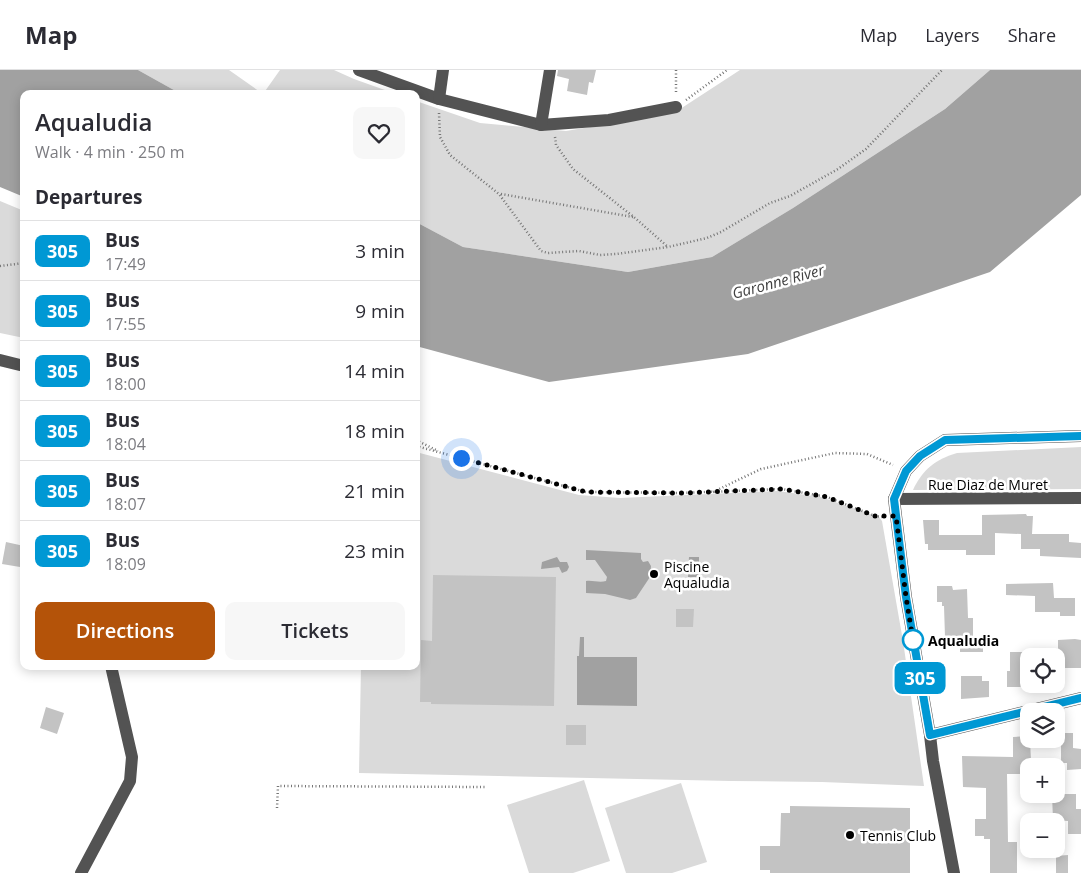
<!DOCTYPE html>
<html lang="en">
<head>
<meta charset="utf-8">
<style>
  :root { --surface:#fff; --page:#f7f7f7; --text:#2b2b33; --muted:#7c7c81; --line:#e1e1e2; --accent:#b45309 }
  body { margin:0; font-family:"Open Sans",sans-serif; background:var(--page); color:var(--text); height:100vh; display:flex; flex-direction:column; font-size:19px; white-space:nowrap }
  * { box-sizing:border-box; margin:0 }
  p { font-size:16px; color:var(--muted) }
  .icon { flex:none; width:28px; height:28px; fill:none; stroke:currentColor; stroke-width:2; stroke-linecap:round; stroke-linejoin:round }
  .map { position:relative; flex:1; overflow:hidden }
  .side { position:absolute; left:20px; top:20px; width:400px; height:580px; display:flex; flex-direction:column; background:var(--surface); border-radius:10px; box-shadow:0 2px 12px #0003 }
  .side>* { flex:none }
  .badge { padding:0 10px; border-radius:8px; font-size:18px; line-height:32px }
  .fabs { position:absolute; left:1020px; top:578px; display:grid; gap:10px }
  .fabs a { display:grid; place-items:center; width:45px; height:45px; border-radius:10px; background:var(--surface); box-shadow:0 2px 12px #0003; font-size:25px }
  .you { position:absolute; width:25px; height:25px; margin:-12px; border:4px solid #fff; border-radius:50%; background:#1a73e8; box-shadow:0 0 0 8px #1a73e833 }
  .map>.badge { position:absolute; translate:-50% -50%; box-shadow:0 0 0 2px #fff }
  h2 { padding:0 15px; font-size:19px; line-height:45px }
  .round { display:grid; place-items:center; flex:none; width:52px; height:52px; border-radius:10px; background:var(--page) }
  .head { display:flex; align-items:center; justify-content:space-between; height:85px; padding:0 15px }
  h1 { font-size:24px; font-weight:600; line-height:38px }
  .primary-button { display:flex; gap:10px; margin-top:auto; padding:10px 15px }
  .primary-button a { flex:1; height:58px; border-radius:10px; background:var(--accent); color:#fff; font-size:20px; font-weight:600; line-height:58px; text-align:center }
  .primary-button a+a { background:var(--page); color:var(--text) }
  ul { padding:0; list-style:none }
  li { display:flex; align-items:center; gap:15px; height:60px; padding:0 15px; border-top:1px solid var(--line) }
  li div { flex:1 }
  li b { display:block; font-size:19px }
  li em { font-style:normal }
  li .badge { min-width:55px; font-weight:700; text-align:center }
  header { display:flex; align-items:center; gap:30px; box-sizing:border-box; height:70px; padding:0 25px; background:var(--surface); border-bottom:1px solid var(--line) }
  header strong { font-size:24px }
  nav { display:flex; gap:28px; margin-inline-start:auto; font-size:18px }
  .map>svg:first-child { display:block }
</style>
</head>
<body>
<header>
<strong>Map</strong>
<nav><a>Map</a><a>Layers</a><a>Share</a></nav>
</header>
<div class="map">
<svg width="1081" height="803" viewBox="0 0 1081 803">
  <rect width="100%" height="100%" fill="#fff"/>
  <g fill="#dadada">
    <polygon points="138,0 229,0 263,24 181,24"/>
    <polygon points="280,0 334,0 354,9 396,24 263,24"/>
    <polygon points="740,0 990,0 945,39 793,138 712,187 628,202 463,177 416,152 416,31 480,53 566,61 674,43"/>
    <polygon points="0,131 24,141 24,268 0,263"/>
    <path d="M1081,377V419L913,420C922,400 936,389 957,383Z"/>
    <polygon points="416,382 579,425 620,428 778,421 821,427 879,447 882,451 903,571 924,716 822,712 731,711 359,703 361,596 416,596"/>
    <polygon points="584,710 610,791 573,803 529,803 507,735"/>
    <polygon points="681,713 707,792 672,803 626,803 605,738"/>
  </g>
  <g fill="#a1a1a1">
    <polygon points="0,0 138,0 181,24 24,24 24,127 0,117"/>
    <polygon points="990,0 1081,0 1081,125 990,202 748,284 549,312 416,276 416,152 463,177 628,202 712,187 793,138 945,39"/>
    <path d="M586,480L641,483V489L643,492L648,491L651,496L650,507L636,528L630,530L605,524L586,523V511C593,510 599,513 606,511L607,507L595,490H586Z"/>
    <polygon points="557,487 560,492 567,492 569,497 567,501 562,503 559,497 541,499 542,492"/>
    <polygon points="689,487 699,487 699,507 688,507"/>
    <polygon points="580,567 584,567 584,587 637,587 637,636 577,635 577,586 579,586"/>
  </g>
  <g fill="#c3c3c3">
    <polygon points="558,0 596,0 593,13 589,12 587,25 567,21 569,9 557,6"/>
    <polygon points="1026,444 1027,446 1033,446 1032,464 1069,464 1069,472 1081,473 1081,488 1040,486 1040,479 1021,479 1021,464 995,463 995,485 966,485 966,480 928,480 928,474 925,474 923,450 939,450 939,465 982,465 982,445"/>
    <polygon points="6,472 24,476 20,497 2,494"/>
    <polygon points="433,505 556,507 554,636 431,634 431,632 420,632 421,570 432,571"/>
    <polygon points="1053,513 1054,528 1075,528 1075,546 1060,546 1060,542 1035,542 1035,526 1006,525 1006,514"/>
    <polygon points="937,516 952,516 953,520 967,519 968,548 973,548 973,567 983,567 983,582 960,582 960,568 945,567 944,536 942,536 942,532 937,532"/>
    <polygon points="676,539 694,539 693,557 676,557"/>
    <polygon points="1075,569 1081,570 1081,598 1061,598 1061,586 1058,586 1058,570"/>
    <polygon points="1010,582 1029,582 1029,602 1024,602 1024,617 1007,617 1007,601 1010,601"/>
    <polygon points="961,606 982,606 982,611 989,611 989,627 961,629"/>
    <polygon points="46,637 64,643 57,664 40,658"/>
    <rect x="566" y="655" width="20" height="20"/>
    <polygon points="1061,663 1073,663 1073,678 1081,679 1081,699 1067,700 1067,693 1061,693"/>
    <polygon points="1029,666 1029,669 1030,669 1031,691 1027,691 1027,704 1007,704 1008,772 1017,772 1017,803 990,803 990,769 984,769 984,766 975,766 975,749 986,749 986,718 963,717 962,686 1013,687 1013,667"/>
    <polygon points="1052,724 1076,724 1076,739 1081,739 1081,764 1068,764 1068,751 1053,750"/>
    <polygon points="790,736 910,738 910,803 770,803 770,800 760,800 760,776 780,776 781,743 790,743"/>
    <polygon points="1068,785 1068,803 1056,803 1056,786"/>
  </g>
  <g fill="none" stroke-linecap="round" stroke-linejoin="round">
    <g stroke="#757575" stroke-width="2.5" stroke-dasharray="1 2.5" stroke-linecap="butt">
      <polyline points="676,0 676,23"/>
      <polyline points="686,30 727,0"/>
      <polyline points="439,43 440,67 450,85 499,124 541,181 548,183 579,181 600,185 616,184 668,177 707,168 721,162 770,133 790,126 838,99 866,79 942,0"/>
      <polyline points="555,67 556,75 573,99 635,148 668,177"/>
      <polyline points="501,124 633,147"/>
      <polyline points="0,196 24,193"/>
      <polyline points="416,370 438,381"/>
      <polyline points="416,376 586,422 682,423 782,419 827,427 875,446 882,447"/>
      <polyline points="713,422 761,399 835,383 867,384 893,395"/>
      <polyline points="277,738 278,716 485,717"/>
    </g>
    <g stroke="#535353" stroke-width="12">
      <polyline points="359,0 439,29 541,55 609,50 676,37"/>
      <polyline points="439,29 443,0"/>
      <polyline points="541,55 550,0"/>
      <polyline points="0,290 24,296"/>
      <polyline points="894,429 1081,428"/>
      <polyline points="930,665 1081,628"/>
      <polyline points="81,803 130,711 132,687 111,596"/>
      <polyline points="954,803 933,691 930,665 906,527 894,429 906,401 920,386 945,370 1081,366"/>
    </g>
  </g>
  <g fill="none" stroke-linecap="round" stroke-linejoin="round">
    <defs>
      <polyline id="line" points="1081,366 945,370 920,386 906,401 894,429 906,527 930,665 1081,628"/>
    </defs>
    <use href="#line" stroke="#fff" stroke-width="11"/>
    <use href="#line" stroke="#0098d4" stroke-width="8"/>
    <polyline stroke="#000" stroke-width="5" stroke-dasharray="0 9" points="461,388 586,422 682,423 782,419 827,427 875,446 896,446 906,527 913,570"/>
  </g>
  <g fill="#000" stroke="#fff" stroke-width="2">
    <circle cx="654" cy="504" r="5"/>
    <circle cx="850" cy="765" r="5"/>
  </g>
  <circle fill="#fff" stroke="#0098d4" stroke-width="2.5" cx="913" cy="570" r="10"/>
  <g text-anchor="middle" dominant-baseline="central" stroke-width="5" stroke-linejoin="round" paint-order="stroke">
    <g font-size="14" fill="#000" stroke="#fff">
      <text x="988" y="414">Rue Diaz de Muret</text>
    </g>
    <g font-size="14" fill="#000" stroke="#fff" text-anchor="start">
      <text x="664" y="496">Piscine<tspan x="664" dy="16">Aqualudia</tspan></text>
      <text x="860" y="765">Tennis Club</text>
    </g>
    <g font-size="14" font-weight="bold" fill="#000" stroke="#fff" text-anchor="start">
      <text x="928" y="570">Aqualudia</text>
    </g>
    <g font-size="15" font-style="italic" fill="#424242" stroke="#fff">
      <text transform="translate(778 211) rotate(-15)">Garonne River</text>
    </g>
  </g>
</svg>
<div class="fabs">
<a><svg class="icon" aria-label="locate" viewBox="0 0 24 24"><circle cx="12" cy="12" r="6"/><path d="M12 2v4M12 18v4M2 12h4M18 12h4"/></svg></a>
<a><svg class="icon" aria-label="layers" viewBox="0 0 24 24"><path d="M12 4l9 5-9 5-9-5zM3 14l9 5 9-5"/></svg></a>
<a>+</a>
<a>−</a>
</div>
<div class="you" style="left:461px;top:388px"></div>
<b class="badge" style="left:920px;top:608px;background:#0098d4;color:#fff">305</b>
<section class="side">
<div class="head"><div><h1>Aqualudia</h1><p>Walk · 4 min · 250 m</p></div><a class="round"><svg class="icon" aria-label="heart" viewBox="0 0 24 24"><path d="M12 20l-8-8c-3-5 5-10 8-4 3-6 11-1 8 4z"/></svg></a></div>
<h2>Departures</h2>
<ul>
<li><span class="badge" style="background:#0098d4;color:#fff">305</span><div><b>Bus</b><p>17:49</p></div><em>3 min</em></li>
<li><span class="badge" style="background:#0098d4;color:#fff">305</span><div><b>Bus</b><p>17:55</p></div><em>9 min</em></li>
<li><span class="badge" style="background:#0098d4;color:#fff">305</span><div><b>Bus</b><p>18:00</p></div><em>14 min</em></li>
<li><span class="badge" style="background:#0098d4;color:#fff">305</span><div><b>Bus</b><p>18:04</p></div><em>18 min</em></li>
<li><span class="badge" style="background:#0098d4;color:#fff">305</span><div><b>Bus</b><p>18:07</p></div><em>21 min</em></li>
<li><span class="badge" style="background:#0098d4;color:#fff">305</span><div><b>Bus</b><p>18:09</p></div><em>23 min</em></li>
</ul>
<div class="primary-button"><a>Directions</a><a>Tickets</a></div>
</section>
</div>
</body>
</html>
